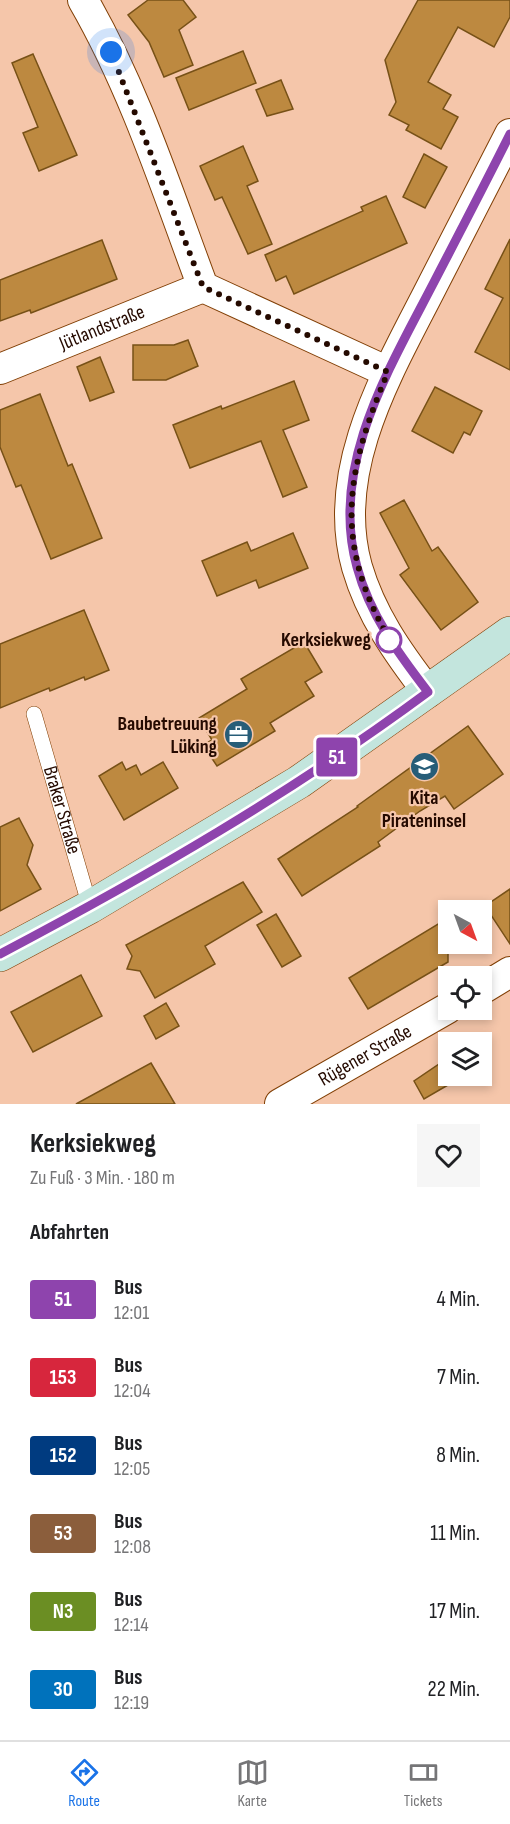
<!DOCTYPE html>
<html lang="de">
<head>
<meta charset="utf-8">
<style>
  :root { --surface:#fff; --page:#f6f6f6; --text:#202124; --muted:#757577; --line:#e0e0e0; --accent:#1a73e8 }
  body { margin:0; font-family:"Sofia Sans Condensed",sans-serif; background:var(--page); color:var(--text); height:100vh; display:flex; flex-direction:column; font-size:22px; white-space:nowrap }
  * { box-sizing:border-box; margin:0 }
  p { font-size:20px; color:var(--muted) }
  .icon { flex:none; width:33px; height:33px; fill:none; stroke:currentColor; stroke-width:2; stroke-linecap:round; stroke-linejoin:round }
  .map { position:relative; height:1104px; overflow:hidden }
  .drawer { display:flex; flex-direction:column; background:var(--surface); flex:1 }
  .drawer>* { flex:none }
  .badge { padding:0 12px; border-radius:4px; font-size:21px; line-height:39px }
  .needle { width:39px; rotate:139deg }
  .fabs { position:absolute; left:438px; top:900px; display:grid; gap:12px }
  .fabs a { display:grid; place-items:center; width:54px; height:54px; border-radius:0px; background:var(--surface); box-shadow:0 3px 9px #0003; font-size:30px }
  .you { position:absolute; width:30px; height:30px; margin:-15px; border:4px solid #fff; border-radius:50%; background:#1a73e8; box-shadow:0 0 0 9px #1a73e833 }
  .map>.badge { position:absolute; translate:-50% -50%; box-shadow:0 0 0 3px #fff }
  h2 { padding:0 30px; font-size:22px; line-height:54px }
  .round { display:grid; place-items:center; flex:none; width:63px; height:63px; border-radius:0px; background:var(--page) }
  .summary { display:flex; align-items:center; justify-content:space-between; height:102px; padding:0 30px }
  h1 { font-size:28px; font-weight:700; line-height:45px }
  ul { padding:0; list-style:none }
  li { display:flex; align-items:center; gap:18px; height:78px; padding:0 30px }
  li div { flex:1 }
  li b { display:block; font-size:22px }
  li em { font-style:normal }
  li .badge { min-width:66px; font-weight:700; text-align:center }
  .tabs { display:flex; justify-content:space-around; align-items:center; height:84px; border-top:2px solid var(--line); background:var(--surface); font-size:16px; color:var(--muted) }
  .tabs a { display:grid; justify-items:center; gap:3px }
  .tabs .current { color:var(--accent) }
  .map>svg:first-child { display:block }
</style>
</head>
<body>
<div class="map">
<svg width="510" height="1104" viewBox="0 0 510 1104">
  <rect width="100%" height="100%" fill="#f5c6aa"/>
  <g fill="#bd8940" stroke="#775117" stroke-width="1.5">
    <polygon points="148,0 183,0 196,17 179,30 193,65 164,77 149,42 128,15"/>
    <polygon points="418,0 510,0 510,17 494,47 458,27 428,82 451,95 443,109 458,117 441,149 406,130 409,125 389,115 396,102 385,60"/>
    <polygon points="243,51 256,83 189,110 176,78"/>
    <polygon points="33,54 77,155 39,171 23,133 38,127 12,63"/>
    <polygon points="281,80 293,109 267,116 256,90"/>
    <polygon points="243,146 258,181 247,186 272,244 248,254 222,197 215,200 200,166"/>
    <polygon points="424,154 447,167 425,208 403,197"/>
    <polygon points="386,196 407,243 294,294 286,276 276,281 265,255 363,211 361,207"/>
    <polygon points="510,239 510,370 475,352 503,298 485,289"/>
    <polygon points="102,240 117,279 31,313 30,310 0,321 0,280"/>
    <polygon points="188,340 198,366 166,380 133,380 133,345 174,345"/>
    <polygon points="100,357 114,392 90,401 77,367"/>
    <polygon points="294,381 309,420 283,430 307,487 283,497 261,441 190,468 173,425 221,406 222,409"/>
    <polygon points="435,387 482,411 470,435 464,432 453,453 412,431"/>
    <polygon points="40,394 68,466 72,464 102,538 51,559 21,485 16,487 0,447 0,410"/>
    <polygon points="404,500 432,551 438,547 478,602 441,630 400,575 409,568 380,513"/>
    <polygon points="293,533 308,568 259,588 256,580 217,596 202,561 247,542 251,551"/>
    <polygon points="84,610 109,670 85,680 84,677 50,691 49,688 0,708 0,644"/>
    <polygon points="304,642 322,672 305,682 314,696 270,723 275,731 217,766 203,745 212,740 199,718 247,689 241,679"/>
    <polygon points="468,726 503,774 454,809 445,796 420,811 378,842 380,846 302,896 278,859 358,807 357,806"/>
    <polygon points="122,762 126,770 136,765 141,775 163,762 178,788 124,820 99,776"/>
    <polygon points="19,818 33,845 27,865 41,889 0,911 0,827"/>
    <polygon points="243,882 262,912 205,946 215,964 155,998 140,971 127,969 132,956 126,945"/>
    <polygon points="510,889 510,944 485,906"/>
    <polygon points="276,914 301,956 282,967 257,925"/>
    <polygon points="448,918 448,962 368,1009 349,978"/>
    <polygon points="81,975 102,1016 33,1052 11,1012"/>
    <polygon points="166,1003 179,1026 156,1039 144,1016"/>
    <polygon points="448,1058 448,1085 424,1099 414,1081"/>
    <polygon points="151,1063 175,1104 76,1104"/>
  </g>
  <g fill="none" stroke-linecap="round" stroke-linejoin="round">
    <defs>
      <g id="service">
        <path id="s1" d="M34,714L90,907"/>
      </g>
      <g id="minor">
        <path d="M83,0C135,90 167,191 203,287L388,372"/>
        <path id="s2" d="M0,369L203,287"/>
        <path d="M428,692C398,653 371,615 357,567C329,468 390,369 433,284C459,234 484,184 510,134"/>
        <polyline points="482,989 510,972"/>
        <path id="s3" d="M280,1104L448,1008"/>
      </g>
      <polyline id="secondary" points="0,955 90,907 299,782 510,633"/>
    </defs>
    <use href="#service" stroke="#813f05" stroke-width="16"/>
    <use href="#minor" stroke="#813f05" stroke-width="32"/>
    <use href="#secondary" stroke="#813f05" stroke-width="34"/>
    <use href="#service" stroke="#fff" stroke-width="15"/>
    <use href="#minor" stroke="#fff" stroke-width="30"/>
    <use href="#secondary" stroke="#c3e5dd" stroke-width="33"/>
  </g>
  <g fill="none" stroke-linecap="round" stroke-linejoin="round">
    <defs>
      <path id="line" d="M0,954C148,876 293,792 428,692C398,653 370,615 357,567C329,467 389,369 433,284C459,234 485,184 510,134"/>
    </defs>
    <use href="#line" stroke="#fff" stroke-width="14"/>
    <use href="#line" stroke="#8e44ad" stroke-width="9"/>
    <path stroke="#250a00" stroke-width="6" stroke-dasharray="0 10.8" d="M111,52L203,287L388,372C345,473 333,544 391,642L389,640"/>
  </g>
  <defs>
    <symbol id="office-disc" viewBox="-11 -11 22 22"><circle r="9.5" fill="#275d78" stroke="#f5c6aa"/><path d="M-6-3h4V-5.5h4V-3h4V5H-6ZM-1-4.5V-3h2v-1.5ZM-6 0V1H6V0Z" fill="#fff"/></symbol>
    <symbol id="school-disc" viewBox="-11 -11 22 22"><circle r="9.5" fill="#275d78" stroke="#f5c6aa"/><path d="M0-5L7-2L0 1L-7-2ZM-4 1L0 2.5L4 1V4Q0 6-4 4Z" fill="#fff"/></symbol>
  </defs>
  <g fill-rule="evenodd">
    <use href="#office-disc" x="222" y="718" width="33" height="33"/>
    <use href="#school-disc" x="408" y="750" width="33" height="33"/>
  </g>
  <circle fill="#fff" stroke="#8e44ad" stroke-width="3" cx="389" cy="640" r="12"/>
  <g text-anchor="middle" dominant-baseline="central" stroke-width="4.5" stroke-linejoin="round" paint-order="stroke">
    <g font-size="20" fill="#250a00" stroke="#f5c6aa">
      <text stroke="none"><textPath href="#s2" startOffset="110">Jütlandstraße</textPath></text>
      <text stroke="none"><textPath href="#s1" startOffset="100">Braker Straße</textPath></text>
      <text stroke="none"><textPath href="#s3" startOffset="98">Rügener Straße</textPath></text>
    </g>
    <g font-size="20" font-weight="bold" fill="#250a00" stroke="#f5c6aa" text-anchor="end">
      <text x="371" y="640">Kerksiekweg</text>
    </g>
    <g font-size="20" font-weight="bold" fill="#250a00" stroke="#f5c6aa" text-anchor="end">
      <text x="217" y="724">Baubetreuung<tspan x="217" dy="23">Lüking</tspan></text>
      <text x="424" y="798" text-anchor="middle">Kita<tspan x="424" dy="23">Pirateninsel</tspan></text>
    </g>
  </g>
</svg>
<div class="fabs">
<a><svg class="needle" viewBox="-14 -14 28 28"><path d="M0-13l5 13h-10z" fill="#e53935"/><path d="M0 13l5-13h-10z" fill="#757577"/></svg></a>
<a><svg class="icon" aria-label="locate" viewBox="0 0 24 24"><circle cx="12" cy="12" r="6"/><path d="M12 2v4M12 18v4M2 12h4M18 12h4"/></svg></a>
<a><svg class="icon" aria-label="layers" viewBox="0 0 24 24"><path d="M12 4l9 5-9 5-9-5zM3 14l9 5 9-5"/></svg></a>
</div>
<div class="you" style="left:111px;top:52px"></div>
<b class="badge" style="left:337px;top:757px;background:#8e44ad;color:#fff">51</b>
</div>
<section class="drawer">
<div class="summary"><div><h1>Kerksiekweg</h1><p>Zu Fuß · 3 Min. · 180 m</p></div><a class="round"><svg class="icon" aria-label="heart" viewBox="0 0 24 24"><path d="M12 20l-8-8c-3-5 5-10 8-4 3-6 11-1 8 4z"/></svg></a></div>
<h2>Abfahrten</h2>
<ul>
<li><span class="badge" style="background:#8e44ad;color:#fff">51</span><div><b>Bus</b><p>12:01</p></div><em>4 Min.</em></li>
<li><span class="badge" style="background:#d7263d;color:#fff">153</span><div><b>Bus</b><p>12:04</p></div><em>7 Min.</em></li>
<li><span class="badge" style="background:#003b80;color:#fff">152</span><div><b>Bus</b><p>12:05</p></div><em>8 Min.</em></li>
<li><span class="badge" style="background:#8b5e3c;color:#fff">53</span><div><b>Bus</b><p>12:08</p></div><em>11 Min.</em></li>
<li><span class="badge" style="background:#6b8e23;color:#fff">N3</span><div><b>Bus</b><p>12:14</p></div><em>17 Min.</em></li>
<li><span class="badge" style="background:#0072bc;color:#fff">30</span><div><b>Bus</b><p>12:19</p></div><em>22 Min.</em></li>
</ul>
</section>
<nav class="tabs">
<a class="current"><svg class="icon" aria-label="directions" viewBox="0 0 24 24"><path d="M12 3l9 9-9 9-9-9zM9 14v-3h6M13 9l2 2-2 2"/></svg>Route</a>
<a><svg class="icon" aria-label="map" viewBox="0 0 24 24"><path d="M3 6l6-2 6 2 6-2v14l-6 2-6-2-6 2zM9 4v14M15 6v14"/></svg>Karte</a>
<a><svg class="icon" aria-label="tickets" viewBox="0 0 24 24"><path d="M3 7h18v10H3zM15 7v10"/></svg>Tickets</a>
</nav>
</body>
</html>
